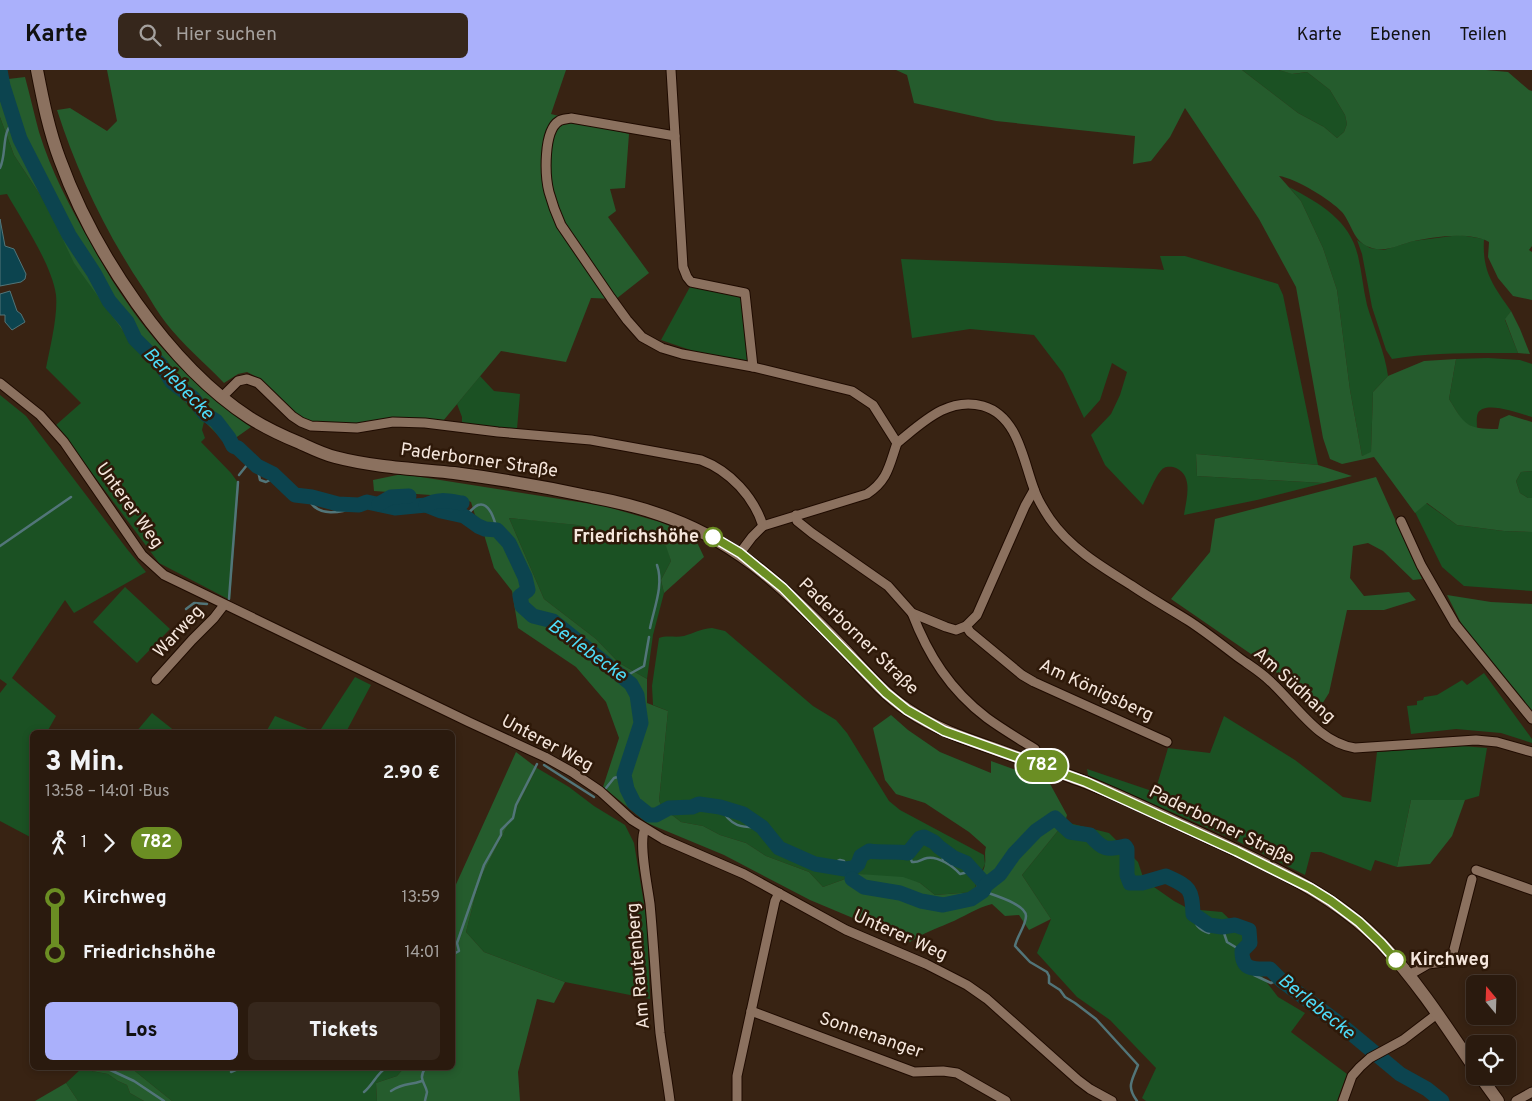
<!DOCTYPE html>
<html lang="de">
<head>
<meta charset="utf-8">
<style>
  :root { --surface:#2a1a0e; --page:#36271c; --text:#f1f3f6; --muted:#a5a19e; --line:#46382e; --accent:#aab0fb }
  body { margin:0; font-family:Overpass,sans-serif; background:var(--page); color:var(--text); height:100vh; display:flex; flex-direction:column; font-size:19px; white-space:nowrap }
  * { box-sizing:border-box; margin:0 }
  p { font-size:16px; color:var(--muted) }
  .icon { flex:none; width:28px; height:28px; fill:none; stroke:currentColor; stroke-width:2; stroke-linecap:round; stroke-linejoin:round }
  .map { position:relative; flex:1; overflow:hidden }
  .panel { position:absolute; left:30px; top:660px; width:425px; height:340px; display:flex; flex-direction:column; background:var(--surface); border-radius:8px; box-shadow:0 2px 8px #0003,0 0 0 1px var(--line) }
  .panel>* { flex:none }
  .badge { padding:0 10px; border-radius:16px; font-size:18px; line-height:32px }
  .needle { width:32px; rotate:341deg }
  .fabs { position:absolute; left:1466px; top:905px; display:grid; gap:10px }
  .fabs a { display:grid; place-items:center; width:50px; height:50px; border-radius:8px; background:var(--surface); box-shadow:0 2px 8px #0003,0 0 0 1px var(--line); font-size:25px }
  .map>.badge { position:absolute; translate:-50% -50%; box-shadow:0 0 0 2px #fff }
  .legs { display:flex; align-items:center; gap:8px; height:55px; padding:0 15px; font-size:16px }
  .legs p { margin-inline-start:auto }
  .summary { display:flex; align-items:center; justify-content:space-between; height:85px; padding:0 15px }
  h1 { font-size:28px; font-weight:800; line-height:38px }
  .primary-button { display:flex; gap:10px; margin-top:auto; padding:10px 15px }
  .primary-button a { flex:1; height:58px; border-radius:8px; background:var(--accent); color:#111; font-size:20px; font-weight:800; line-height:58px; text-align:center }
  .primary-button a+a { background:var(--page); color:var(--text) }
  ul { padding:0 15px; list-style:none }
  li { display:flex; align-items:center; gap:18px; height:55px; font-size:19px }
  li i { display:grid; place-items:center; width:8px; height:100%; margin:0 6px; background:currentColor }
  li i::after { content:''; width:12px; height:12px; margin:-6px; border:4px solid; border-radius:50%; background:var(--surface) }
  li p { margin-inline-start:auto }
  li:first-child i { background:linear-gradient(#0000 50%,currentColor 0) }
  li:last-child i { background:linear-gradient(currentColor 50%,#0000 0) }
  header { display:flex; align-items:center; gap:30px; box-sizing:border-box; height:70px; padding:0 25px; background:var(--accent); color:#111 }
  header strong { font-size:24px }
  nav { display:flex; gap:28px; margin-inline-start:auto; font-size:18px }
  .search { width:350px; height:45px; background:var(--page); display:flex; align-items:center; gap:12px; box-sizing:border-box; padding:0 18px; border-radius:8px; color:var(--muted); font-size:19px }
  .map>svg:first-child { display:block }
</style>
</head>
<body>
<header>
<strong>Karte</strong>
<div class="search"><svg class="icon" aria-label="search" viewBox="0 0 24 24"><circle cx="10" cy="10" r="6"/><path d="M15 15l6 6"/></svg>Hier suchen</div>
<nav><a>Karte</a><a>Ebenen</a><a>Teilen</a></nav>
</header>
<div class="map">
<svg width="1532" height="1031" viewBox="0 0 1532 1031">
  <rect width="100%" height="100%" fill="#382313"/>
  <g fill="#1b5123">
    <polygon points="1242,0 1279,0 1293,4 1307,2 1330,20 1345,45 1347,54 1344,62 1337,68 1324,57 1298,43"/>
    <path d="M0,47L14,85L46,134L100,228L122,260L172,319L204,352L202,360L205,368L201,372L231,403L239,414L230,530L159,493L56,355L81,333L46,298C50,277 58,246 56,225C52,195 23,152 7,124L0,125Z"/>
    <path d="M1289,117C1319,133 1350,150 1358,186C1362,202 1363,219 1367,235C1374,259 1385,282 1388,306L1373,322L1371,383L1362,386L1350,320L1337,220L1323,178L1301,131Z"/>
    <path d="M1460,165L1484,169C1482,202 1493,215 1511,241L1505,250L1518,283C1476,283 1433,282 1392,289L1386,280L1372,237L1362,184L1357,170L1370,178L1384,180L1413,171Z"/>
    <path d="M1160,186H1185L1278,214L1283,225L1318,395L1196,384L1197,406L1324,413L1257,430L1184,445C1186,430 1194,406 1176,398C1173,397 1168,396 1164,398C1157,401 1147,428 1143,435L1105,395L1091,365L1111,344L1120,325L1127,302L1112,293L1100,330L1084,348L1063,303L1034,265L970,259L912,268L901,189L1154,199L1164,200Z"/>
    <polygon points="691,215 732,223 743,230 748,290 745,292 702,284 661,270"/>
    <path d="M1488,288L1520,290L1532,294V347C1521,344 1485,330 1478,343C1476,347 1477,354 1477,359L1463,352L1449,329L1456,289Z"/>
    <polygon points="480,306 494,321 520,324 517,359 462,354 462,347 457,334"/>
    <polygon points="0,325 26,346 127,479 146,502 74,543 65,530 12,608 56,646 47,662 32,662 32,768 0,751 0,623 7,614 0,609"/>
    <polygon points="1532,401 1532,428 1528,428 1520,423 1516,411 1521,402"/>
    <polygon points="1426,433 1457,455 1504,461 1532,462 1532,521 1464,516 1442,497 1415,442"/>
    <path d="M509,448C561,453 618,457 667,476L671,491L661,510L664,523L653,565L647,609L619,593L596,569L544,529Z"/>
    <polygon points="125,517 170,559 137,593 93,552"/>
    <path d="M712,558L725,561L813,636L836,650L847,663L889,731L900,740L984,785L985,794L976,814L974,822L935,825L920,813L859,804L823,817L809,802L766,786L746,773L720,765L703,756L681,752L663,738L659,731L668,641L653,635L652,616L659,568C667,565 675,568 684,566C694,563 700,559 712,558Z"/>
    <polygon points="1484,603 1532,669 1532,673 1501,663 1456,659 1411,664 1407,636 1417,635 1417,631 1423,630 1424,627 1437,625 1462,610 1467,615"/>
    <polygon points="355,607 371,615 346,662 319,662"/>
    <polygon points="152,643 176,662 136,662"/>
    <polygon points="275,646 315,662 266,662"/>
    <polygon points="1224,646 1295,690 1343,727 1371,732 1377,682 1462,676 1487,678 1479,726 1465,730 1411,730 1397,797 1375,790 1371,801 1321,782 1311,782 1305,805 1237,771 1088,705 1087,699 1155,722 1168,678 1210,683"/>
    <polygon points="537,698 569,717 594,736 625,755 634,773 647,852 650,929 565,912 484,882 466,862 479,811"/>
    <polygon points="1065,752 1109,763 1138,792 1144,810 1174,831 1189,839 1222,842 1244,863 1248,888 1278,927 1305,943 1291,962 1347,1004 1337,1031 1146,1031 1142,1028 1156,998 1110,950 1077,927 1037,883 1051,849 1022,805"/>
    <polygon points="131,998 404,998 397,1006 376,1013 377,1031 172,1031"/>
    <polygon points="81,999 108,1004 118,1011 127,1015 130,1023 144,1031 78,1031 66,1013"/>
  </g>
  <g fill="#255c2d">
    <path d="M107,0H566L551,44L629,64L625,118L610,119L616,141L608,147L649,203L616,229L591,228L566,292L501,281L443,351L393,352L311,357L293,352L257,307L247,302L238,304L224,313C206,294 182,274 166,253C158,243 152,232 145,221C107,165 78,105 57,40L70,38L107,61L117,51Z"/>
    <path d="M896,0H1242L1298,43L1324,57L1337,68L1344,62L1347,54L1345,45L1330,20L1307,2L1292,4L1279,0H1486L1508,2L1529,20L1532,21V176L1529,180L1532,182V230L1513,226L1498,208L1488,187L1489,172C1469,161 1432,167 1410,172C1397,176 1383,183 1369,177C1353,171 1352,154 1342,142C1331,130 1295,108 1279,106L1301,131L1323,178L1337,220L1350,320L1362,386L1371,382L1373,322L1388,306L1424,291L1456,289L1449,329C1465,355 1466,359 1498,359L1500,349L1509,345L1532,352V401L1521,402L1516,411L1520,423L1528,428H1532V462L1504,461L1457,455L1427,433L1415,443L1374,387L1342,394L1330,389L1323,368L1296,217L1259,149L1185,38L1170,67L1151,91L1133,94L1135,66L996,51L914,33L907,5Z"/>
    <path d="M25,7C30,25 34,44 39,62C51,101 70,137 90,172C102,193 114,215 128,234C161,282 203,323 251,357L227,374L172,319L122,260L74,193L46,134L14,85L0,47V10Z"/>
    <polygon points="1511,241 1520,259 1530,284 1518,283 1505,249"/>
    <polygon points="1196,384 1318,395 1352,406 1324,413 1197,406"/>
    <path d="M402,404L604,436L660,452L694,466L704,487L664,523L661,510L671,491L666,476L651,470L577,455L509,448L544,529L596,569L619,593L647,609V633L668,641L659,731L663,738L681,752L703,756L720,765L746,773L766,786L809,802L823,817L859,804L903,807L920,813L935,825L974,822C976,813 984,802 985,794C986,789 984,784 986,777L969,762L925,733L896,724L885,710L873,658L891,645L908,660L940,682L991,703V691L1049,712L1067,745L1065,752L1022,805L1051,849L1029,860L1019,845L1005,846L992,834C976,838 964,847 949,853C933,860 925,862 910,872L810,830L724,785L647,753L603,717L619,668L606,632L576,597L518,558L512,521L494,498L480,451L475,445L471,432L459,427L374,421L373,410Z"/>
    <polygon points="1376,407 1422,509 1413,510 1383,481 1368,473 1353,476 1350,508 1364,526 1409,522 1416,530 1384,540 1347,540 1329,623 1317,642 1274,600 1171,529 1210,482 1215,449"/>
    <polygon points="1447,525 1491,532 1532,534 1532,644 1463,557"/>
    <polygon points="516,682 537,698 479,811 466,862 484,882 565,912 554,933 537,929 518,1002 520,1031 377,1031 376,1013 397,1006 404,998 452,998 453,821"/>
    <polygon points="1411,730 1465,730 1452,766 1430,794 1397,797"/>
    <polygon points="83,998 131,998 172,1031 144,1031 130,1023 127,1015 118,1011 108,1004 81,999"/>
    <polygon points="66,1013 78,1031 35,1031"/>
  </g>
  <g fill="#0c444f" stroke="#527579">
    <polygon points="0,149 5,176 14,179 26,204 25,209 21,212 0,216"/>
    <polygon points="10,221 17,241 21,244 25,252 12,260 5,252 5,245 0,245 0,224"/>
  </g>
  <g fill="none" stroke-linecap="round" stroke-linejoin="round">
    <g stroke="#527579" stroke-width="2.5">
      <polyline points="0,17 3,16"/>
      <path d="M0,98C7,83 1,61 14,52"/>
      <polyline points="257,396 260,410 266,412 276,407"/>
      <polyline points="239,405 251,390"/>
      <path d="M308,427C316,449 343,443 359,435"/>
      <path d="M464,446C469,444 473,437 478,435C490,431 495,452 497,460"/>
      <polyline points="0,476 71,427"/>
      <polyline points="229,529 238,412"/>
      <polyline points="186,539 194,533 207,534"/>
      <path d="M650,558C654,538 664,515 657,495"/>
      <polyline points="624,607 644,596 649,567"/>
      <polyline points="544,695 594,727"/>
      <polyline points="606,718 614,708 624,705"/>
      <path d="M720,737C731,757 741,758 762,757"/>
      <polyline points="942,780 943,790"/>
      <path d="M908,783L912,792C919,793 921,789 927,788C938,786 953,796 960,804L973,801"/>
      <polyline points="829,795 840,790 844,791 848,799"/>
      <polyline points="952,796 957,790"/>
      <path d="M983,821C993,825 1026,834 1026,846C1026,855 1017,866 1015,876L1030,892L1047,902L1049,906V913L1060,920L1065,927L1075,933L1096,949L1138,995C1132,1011 1126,1016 1137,1031"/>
      <path d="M1193,844C1195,855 1198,859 1209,863L1213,856"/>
      <polyline points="1222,857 1227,872 1242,881"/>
      <polyline points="452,885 459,881 457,873 484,795 501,765 501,760 513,748 516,735 537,694"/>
      <polyline points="1251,899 1254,905 1271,913 1280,909"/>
      <polyline points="106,998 134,1011 164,1031"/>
      <path d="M425,998C418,1010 425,1012 427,1022C427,1023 425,1030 425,1031"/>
      <polyline points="231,1002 240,998"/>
      <path d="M391,1021C405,1012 408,1016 422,1011"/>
      <path d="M364,1022C373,1015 377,1003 386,998"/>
    </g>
    <g stroke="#0c444f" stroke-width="15">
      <path d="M0,0L3,16L20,69L69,165L94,203L109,231L127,252L135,269L161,295L172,312L193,328L205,344L216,351L229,368L233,376L238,378L257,396L273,404L295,425L312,427L338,434L359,435L367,432L395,438L426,435L441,441L464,446L478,456L485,459L497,460L509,473L525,507L528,520L520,526L522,536L533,546L553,551L631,614L637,625L641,653L624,705L627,719L634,733L649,745H656L669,738L692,737L699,734L720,737L743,744L762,757L779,778L815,794L845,799L853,798L858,794L861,786L869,781C882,783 895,781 908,783L920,768L924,767L934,772L939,777L954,788L966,793L986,815"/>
      <polyline points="379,434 391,427 409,426"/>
      <path d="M426,435C438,428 449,431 462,433"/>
      <path d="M852,809L864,817L900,823L921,831L943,835L971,829L983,821L986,815L1000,804L1014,784L1036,761L1055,748L1070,762L1090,765C1103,780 1106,780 1125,776L1127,779V805L1130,813H1142L1166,806C1189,817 1192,817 1193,844L1209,855L1222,857L1235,855L1249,860L1250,873L1242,881C1242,901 1254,899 1270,899L1282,911L1340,954L1400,1004L1427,1019L1442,1031"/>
    </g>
    <defs>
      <g id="street">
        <polyline points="671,0 683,197 687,207 691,212 745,223 753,297"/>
        <path d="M675,66L571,48C567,49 562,49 559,51C543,61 545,106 549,122C552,133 556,144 561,155L611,228L627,250L642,267L662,278L682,284L753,297L852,321L873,335L897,373C889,396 888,410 867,424L763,456L752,467L740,483"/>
        <polyline points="0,313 40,345 64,372 142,485 164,505 469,652 545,687 572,702 600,721 632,750 663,769 744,804 846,860 926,894 967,915 987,929 1078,1010 1090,1019 1112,1031"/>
        <path d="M222,327L238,311L247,309L258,313L292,346L301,352L311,356L357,358L393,352L425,353L498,362L591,370L701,390C730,401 754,427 763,456"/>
        <path d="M897,373C922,353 948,326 983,336C1018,346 1023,390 1034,419C1037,429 1044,440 1050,449C1070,478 1102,497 1131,515C1150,528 1170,539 1189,551C1206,562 1222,575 1238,587C1249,595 1261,602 1271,612C1297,636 1318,672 1355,678L1476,670L1497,672L1532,682"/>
        <polyline points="796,445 797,451 812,463 888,516 912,543 946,557 956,560 966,556 977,545 1025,436 1034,420"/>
        <polyline points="1401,451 1421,495 1455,554 1532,649"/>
        <path d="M912,543C928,585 950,620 987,648C1002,659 1019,669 1035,679"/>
        <polyline points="966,556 970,562 1022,605 1034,612 1167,672"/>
        <polyline points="156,610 192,570 214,548 224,535"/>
        <path d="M645,759C638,772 648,817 650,834C654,877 656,920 660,963C663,986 667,1008 670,1031"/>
        <polyline points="1476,800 1532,820"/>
        <polyline points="1409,905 1428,894 1451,891 1472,809"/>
        <polyline points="751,941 914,1002 943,1001 957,1003 1006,1031"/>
        <polyline points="737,1031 737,1006 775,831 779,823"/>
        <polyline points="1343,1031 1352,1006 1360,997 1370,988 1403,970 1437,944"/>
        <polyline points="1516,1031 1532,1022"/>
      </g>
      <g id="secondary">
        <path d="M37,0C43,31 49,61 60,90C93,181 168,295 250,348C266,358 283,366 300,373C311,378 323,384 335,387C373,397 415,399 454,403C500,409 546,417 592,427C619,432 646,439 672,449C741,475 791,524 841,576C862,598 882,623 908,640C934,658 963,668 992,678C1022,689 1051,699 1080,710C1120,725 1159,745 1199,763C1262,793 1331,821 1381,873C1417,911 1446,956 1475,999"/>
        <polyline points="1480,1006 1498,1031"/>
      </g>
    </defs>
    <use href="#street" stroke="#1f0b00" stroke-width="11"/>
    <use href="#secondary" stroke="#1f0b00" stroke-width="14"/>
    <use href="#street" stroke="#8b715f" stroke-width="9"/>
    <use href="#secondary" stroke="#8b715f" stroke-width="12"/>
  </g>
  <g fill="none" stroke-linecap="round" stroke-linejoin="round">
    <defs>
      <polyline id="line-1" points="713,467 740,483 783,518 886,623 907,640 944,661 1086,712 1236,781 1310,818 1331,831 1359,852 1381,873 1396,890"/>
    </defs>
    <use href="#line-1" stroke="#fff" stroke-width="11"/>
    <use href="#line-1" stroke="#6b8e23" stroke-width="8"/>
  </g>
  <g fill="#fff" stroke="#6b8e23" stroke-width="2.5">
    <circle cx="713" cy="467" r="9"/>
    <circle cx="1396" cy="890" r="9"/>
  </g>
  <g text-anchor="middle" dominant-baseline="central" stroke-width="5" stroke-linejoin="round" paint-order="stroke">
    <g font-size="18" fill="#f5e6dc" stroke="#2e1909">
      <text transform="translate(479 391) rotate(8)">Paderborner Straße</text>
      <text transform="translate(129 436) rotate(54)">Unterer Weg</text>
      <text transform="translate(179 562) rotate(-47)">Warweg</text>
      <text transform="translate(858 567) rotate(44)">Paderborner Straße</text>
      <text transform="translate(1294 616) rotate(42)">Am Südhang</text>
      <text transform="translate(1096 621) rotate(25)">Am Königsberg</text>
      <text transform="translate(547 674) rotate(28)">Unterer Weg</text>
      <text transform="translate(1221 756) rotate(26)">Paderborner Straße</text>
      <text transform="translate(900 866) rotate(24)">Unterer Weg</text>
      <text transform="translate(639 896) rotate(-95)">Am Rautenberg</text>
      <text transform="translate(871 966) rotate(19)">Sonnenanger</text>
    </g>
    <g font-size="18" font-weight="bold" fill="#f5e6dc" stroke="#2e1909" text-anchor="end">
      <text x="699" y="467">Friedrichshöhe</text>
      <text x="1410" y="890" text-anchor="start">Kirchweg</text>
    </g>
    <g font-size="19" font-style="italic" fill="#4ddbf8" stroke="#2e1909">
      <text transform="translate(178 314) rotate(46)">Berlebecke</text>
      <text transform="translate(587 581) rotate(36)">Berlebecke</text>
      <text transform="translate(1316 937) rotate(39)">Berlebecke</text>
    </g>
  </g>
</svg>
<div class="fabs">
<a><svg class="needle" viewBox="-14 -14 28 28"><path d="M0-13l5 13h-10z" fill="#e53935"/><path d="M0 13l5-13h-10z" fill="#a5a19e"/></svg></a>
<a><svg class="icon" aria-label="locate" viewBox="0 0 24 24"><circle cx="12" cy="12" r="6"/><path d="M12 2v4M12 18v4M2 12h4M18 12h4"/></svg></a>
</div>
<b class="badge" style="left:1042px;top:696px;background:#6b8e23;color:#fff">782</b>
<section class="panel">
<div class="summary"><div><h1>3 Min.</h1><p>13:58 – 14:01 · Bus</p></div><b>2.90 €</b></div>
<div class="legs"><svg class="icon" aria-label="walk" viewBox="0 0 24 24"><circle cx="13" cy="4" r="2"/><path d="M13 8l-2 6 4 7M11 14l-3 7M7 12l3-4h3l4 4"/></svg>1<svg class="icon" aria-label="forward" viewBox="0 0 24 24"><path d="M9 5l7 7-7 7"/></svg><b class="badge" style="background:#6b8e23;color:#fff">782</b></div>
<ul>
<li><i style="color:#6b8e23"></i><b>Kirchweg</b><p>13:59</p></li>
<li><i style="color:#6b8e23"></i><b>Friedrichshöhe</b><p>14:01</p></li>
</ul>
<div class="primary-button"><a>Los</a><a>Tickets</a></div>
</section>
</div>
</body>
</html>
